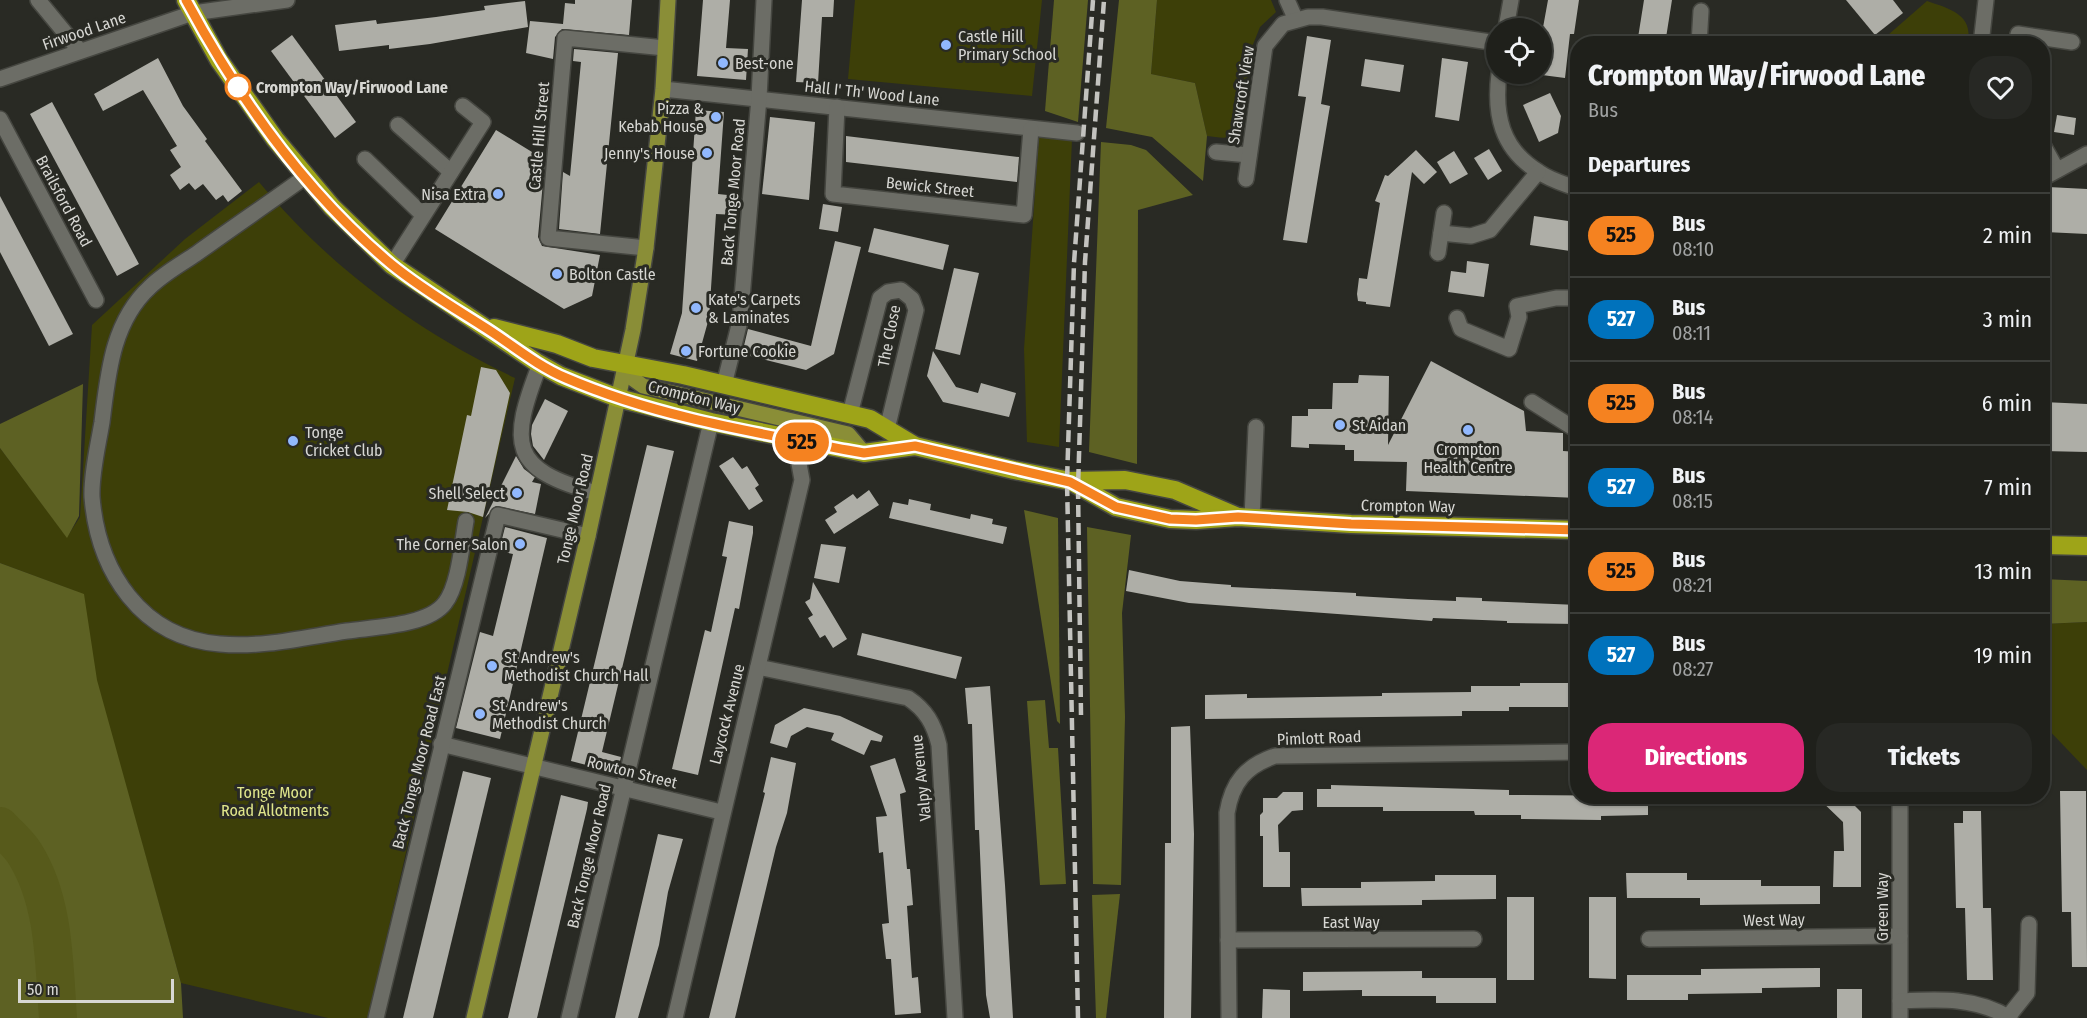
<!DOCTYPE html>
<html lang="en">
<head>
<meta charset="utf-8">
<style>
  :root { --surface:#1f201b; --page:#272824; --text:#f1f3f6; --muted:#a1a3a3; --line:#3c3e3a; --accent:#db2777 }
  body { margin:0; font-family:"Fira Sans Condensed",sans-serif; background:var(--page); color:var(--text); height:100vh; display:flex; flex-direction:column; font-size:22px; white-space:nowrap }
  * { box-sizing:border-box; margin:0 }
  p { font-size:20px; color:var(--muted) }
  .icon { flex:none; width:33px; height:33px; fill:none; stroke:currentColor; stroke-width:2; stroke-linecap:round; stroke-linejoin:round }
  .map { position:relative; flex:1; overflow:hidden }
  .details { position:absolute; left:1570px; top:36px; width:480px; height:768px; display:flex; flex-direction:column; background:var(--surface); border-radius:24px; box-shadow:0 2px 4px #0004,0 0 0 2px var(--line) }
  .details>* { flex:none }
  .badge { padding:0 12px; border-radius:20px; font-size:21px; line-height:39px }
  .controls { position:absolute; left:1486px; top:18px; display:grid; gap:12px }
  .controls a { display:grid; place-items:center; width:66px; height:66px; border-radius:50%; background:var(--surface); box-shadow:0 2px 4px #0004,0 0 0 2px var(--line); font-size:30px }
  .scale { position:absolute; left:18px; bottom:15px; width:156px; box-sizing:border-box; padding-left:6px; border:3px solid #d7d7d3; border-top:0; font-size:16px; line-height:21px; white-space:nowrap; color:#d7d7d3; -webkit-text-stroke:4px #292a24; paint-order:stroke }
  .map>.badge { position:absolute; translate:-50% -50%; box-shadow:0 0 0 3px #fff }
  h2 { padding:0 18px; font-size:22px; line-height:54px }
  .round { display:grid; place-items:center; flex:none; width:63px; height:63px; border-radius:24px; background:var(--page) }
  .summary { display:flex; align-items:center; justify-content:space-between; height:102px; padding:0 18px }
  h1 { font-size:28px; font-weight:800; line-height:45px }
  .action { display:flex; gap:12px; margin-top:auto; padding:12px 18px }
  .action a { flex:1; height:69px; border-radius:24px; background:var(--accent); color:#fff; font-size:24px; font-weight:800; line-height:69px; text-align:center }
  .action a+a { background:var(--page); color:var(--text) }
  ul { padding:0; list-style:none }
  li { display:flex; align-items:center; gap:18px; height:84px; padding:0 18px; border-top:2px solid var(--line) }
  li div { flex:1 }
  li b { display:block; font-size:22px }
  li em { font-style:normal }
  li .badge { min-width:66px; font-weight:700; text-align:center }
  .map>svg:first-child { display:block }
</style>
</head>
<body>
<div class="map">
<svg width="2087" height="1018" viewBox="0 0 2087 1018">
  <rect width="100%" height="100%" fill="#292a24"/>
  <g fill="#3d3f08">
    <polygon points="855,0 1042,0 1032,96 848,79"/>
    <path d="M1157,0H1271L1276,12L1260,27L1252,47L1239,131C1232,141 1218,137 1207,136L1195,83L1151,74Z"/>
    <path d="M1927,1C1950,9 1973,14 1968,43H1852L1853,38L1880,42Z"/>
    <polygon points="1039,136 1072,139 1059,447 1027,442 1024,349"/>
    <path d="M259,182C328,266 418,332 515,378L368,1018H328L181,983L96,680L75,591L0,563V448L67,537L80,517L92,325L185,239Z"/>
    <polygon points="2087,622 2087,770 2043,724 2043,624"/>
  </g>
  <g fill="#5d6123">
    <polygon points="1054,0 1088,0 1078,122 1045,111"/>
    <polygon points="1119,0 1157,0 1151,74 1195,83 1207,136 1203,181 1152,137 1106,128"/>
    <polygon points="1101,142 1131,145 1146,150 1193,195 1138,210 1137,464 1089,452"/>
    <polygon points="83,384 79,516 67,538 0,448 0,424"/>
    <polygon points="1024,510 1058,518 1060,724 1057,721"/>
    <polygon points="1087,527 1131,535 1122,613 1125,717 1121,885 1093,884"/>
    <polygon points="0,563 84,594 97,680 181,983 183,1018 0,1018"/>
    <polygon points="2043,579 2087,581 2087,622 2043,624"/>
    <polygon points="1045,700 1049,748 1058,748 1066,884 1040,885 1027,701"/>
    <polygon points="1120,894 1106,1018 1096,1018 1092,895"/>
  </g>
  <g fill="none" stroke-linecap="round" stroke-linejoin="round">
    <path stroke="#575a1b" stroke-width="38" d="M0,826C8,835 19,844 25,854C55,902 54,964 58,1018"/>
  </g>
  <g fill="#aeaea7">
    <polygon points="575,0 632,0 629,35 562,29 555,37 553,59 526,53 530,21 563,24 565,3 575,4"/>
    <polygon points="703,0 730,0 726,48 748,49 746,80 697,76"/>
    <polygon points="802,0 834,0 833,17 822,17 818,83 796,82"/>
    <polygon points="1548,0 1579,0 1574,34 1570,34 1565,78 1542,75 1542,33"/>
    <polygon points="1644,0 1672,0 1665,44 1637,44"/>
    <polygon points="1846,0 1893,0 1903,13 1875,35"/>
    <polygon points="525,1 528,27 430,44 389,49 389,45 339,51 335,25 376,20 377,24 436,17 485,10 484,6"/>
    <polygon points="292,35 356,122 335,138 271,51"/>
    <polygon points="1307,36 1331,40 1321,104 1330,106 1307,243 1283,240 1306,97 1298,96"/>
    <polygon points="574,49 618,53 600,234 559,229 563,172 570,176 581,62 573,61"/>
    <polygon points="158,58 183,106 207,139 205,141 242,191 228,202 223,195 216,200 203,184 195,190 189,183 180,190 170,175 181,167 170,150 177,146 143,90 103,111 94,94"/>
    <polygon points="1442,58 1468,62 1459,121 1435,117"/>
    <polygon points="1365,59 1404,65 1400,92 1361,86"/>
    <polygon points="1550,93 1561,116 1558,133 1539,142 1523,105"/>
    <polygon points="52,102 139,264 117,276 30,114"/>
    <polygon points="696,110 724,112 718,194 737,196 736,215 716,214 709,318 697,361 670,354 682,313"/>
    <polygon points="2057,115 2076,118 2074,135 2054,132"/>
    <polygon points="770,117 815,122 809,200 762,194"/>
    <polygon points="496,130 545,160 538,237 542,246 600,255 592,296 564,309 435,229"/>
    <polygon points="846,136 1019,157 1017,182 846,162"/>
    <polygon points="1489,149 1502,171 1488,180 1474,158"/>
    <polygon points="1416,150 1437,172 1424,184 1412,172 1390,307 1366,304 1366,302 1358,301 1357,294 1359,278 1367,279 1380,203 1375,201 1385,175 1388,176"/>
    <polygon points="1454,151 1468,174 1450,184 1437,162"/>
    <polygon points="2048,187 2087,189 2087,234 2045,232"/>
    <polygon points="0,196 73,334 49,346 0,252"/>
    <polygon points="823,204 842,207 838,232 819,229"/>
    <polygon points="1534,216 1575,222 1570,251 1530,245"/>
    <polygon points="874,228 949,245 943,270 868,252"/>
    <polygon points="835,241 861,247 834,354 806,370 742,354 748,329 811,346"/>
    <polygon points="1467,261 1489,264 1484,297 1448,292 1451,271 1466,273"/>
    <polygon points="954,268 979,273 960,355 935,349"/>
    <polygon points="933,351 956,387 978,393 981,383 1016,393 1009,417 943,402 927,376"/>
    <polygon points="1431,361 1524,411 1526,431 1563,433 1563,451 1578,452 1578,498 1406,491 1407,462 1354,461 1354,450 1345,450 1345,445 1309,444 1309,448 1291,447 1292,416 1308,416 1308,409 1332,409 1333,383 1358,383 1359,375 1389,376 1388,445"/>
    <polygon points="481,367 496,370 510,393 483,517 468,512 447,510 467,415 471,416"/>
    <polygon points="545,399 568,411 544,460 533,446 531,434 532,425"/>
    <polygon points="2043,402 2087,404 2087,452 2043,451"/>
    <polygon points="647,445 674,451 602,752 621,757 617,773 571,761"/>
    <polygon points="516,456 524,469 535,477 532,482 541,484 535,514 496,506 485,518"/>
    <polygon points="733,457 742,469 747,466 759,485 755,488 763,501 749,510 719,466"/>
    <polygon points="869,490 879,505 834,534 825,520 837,512 834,507 853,494 857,499"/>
    <polygon points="909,499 931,504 930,510 970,519 971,514 993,519 992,524 1007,527 1003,544 889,518 893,502 908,505"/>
    <polygon points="729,521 753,526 753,533 739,609 735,608 698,775 672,769 705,630 711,632 727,557 722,556"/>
    <polygon points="505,527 547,538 500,739 456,728 480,632 493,636 513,554 499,551"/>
    <polygon points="821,544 846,547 839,583 814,578"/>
    <polygon points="1129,570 1180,581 1231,585 1231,587 1356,593 1356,596 1408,599 1456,601 1456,597 1482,598 1482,601 1578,605 1578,624 1507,623 1507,621 1433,618 1432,621 1189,603 1126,591"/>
    <polygon points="813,582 847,639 833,648 825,635 820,638 808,618 813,615 805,602 810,599"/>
    <polygon points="862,633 962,657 956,679 857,655"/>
    <polygon points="1520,683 1578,683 1578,707 1509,707 1509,711 1462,711 1462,716 1205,719 1205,695 1247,694 1247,698 1382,696 1382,693 1471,692 1471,686 1520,686"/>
    <polygon points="990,686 1005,885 1013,1018 990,1018 986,995 979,830 975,830 972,724 968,724 965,688"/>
    <polygon points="804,708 840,716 883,736 881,742 871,740 864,755 831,740 834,733 807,727 791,736 787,748 770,743 775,725"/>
    <polygon points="1190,726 1194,834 1191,1018 1164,1018 1165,843 1171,843 1171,727"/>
    <polygon points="771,757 796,763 787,813 776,847 735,1018 709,1018 765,793 763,792"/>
    <polygon points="895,758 906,792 900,794 907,869 910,869 913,905 907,906 912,978 918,977 921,1013 895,1015 891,959 886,959 882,924 889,923 883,852 879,853 876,817 887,816 870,766"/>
    <polygon points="463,771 491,778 433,1018 403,1018"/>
    <polygon points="1331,785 1509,790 1509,795 1648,796 1648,815 1601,816 1601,820 1521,819 1521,815 1475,815 1474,811 1383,811 1383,807 1317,807 1317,789 1331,789"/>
    <polygon points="2060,791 2086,791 2087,967 2072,967 2071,912 2062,912"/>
    <polygon points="1283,792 1303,792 1303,810 1292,811 1278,825 1279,852 1290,852 1290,887 1263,887 1263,836 1260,836 1260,815 1263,812 1263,798 1277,798"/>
    <polygon points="561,795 588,802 587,809 537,1018 508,1018"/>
    <polygon points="1816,796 1845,796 1861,812 1861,887 1833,887 1834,851 1844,851 1843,822"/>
    <polygon points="1963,811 1981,811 1983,908 1991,908 1993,980 1967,980 1965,908 1956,908 1954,823 1963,823"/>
    <polygon points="658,834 683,839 668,892 659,945 638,1018 615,1018"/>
    <polygon points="1626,873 1687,873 1687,880 1761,880 1761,886 1820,886 1820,904 1700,905 1700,898 1627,898"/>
    <polygon points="1435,875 1496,875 1496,899 1422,900 1422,905 1302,906 1301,888 1361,888 1361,882 1435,881"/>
    <rect x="1507" y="897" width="27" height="83"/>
    <polygon points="1589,897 1616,897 1616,979 1589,978"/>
    <polygon points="1820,968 1820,987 1762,988 1762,993 1688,994 1688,1000 1627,1000 1627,975 1701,975 1701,969"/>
    <polygon points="1422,971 1422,978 1496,978 1496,1003 1436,1003 1436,996 1362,996 1362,990 1303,991 1303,972"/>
    <polygon points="1263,989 1290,990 1290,1018 1262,1018"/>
    <rect x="1837" y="989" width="25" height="29"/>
  </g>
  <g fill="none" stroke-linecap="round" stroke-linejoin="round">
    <defs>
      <g id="minor">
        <polyline points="38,0 80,51"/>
        <polyline points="1287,0 1296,20"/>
        <polyline points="1506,28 1511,0"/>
        <polyline points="2018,34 2072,42"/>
        <polyline points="1699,44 1701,11"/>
        <polyline points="1981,44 1986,0"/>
        <path d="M1499,74C1494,114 1501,149 1539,172C1550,180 1565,184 1578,189"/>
        <polyline points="0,79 193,13 287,0"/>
        <polyline points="663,89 1077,133"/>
        <polyline points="837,107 833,194 1024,215 1031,129"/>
        <polyline points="0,119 96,300"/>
        <polyline points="398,125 451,172"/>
        <polyline points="2043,145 2057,170"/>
        <polyline points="1216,152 1249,155"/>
        <polyline points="365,159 423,215"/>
        <path d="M305,177C269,203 232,228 196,254C181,264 163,274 150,287C112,322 108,374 102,422C98,446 91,474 92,497C98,571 141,638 220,644C262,648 306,637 347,631C374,627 428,626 445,603C459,585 462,543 466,521"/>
        <polyline points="2043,178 2087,154"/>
        <polyline points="1246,179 1265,46 1283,24 1308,17 1322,17 1497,43"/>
        <polyline points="1441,233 1471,236 1490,230 1538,172"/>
        <polyline points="646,248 548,238 565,38 665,48"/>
        <polyline points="1438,253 1444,213"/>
        <polyline points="392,265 483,122 463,106"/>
        <polyline points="1457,318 1461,329 1509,349 1519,317 1517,306 1556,298 1578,298"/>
        <path d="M540,364C509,444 509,470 597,493"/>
        <polyline points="724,385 740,321 759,98 764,0"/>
        <polyline points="1532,402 1578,431"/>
        <polyline points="850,414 880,298 888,292 901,290 912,299 916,310 887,429"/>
        <polyline points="1252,518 1256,427"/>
        <path d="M758,667L908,698C926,710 934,724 939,745L955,1018"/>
        <polyline points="441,744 721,812"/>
        <polyline points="1900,796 1900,1018"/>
        <polyline points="1649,939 1900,936"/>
        <polyline points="1228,940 1474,939"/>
        <path d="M1900,1001C1940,999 1975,997 2010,1018"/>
        <polyline points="2008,1017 2027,993 2029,924"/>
        <polyline points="376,1018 498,515 588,536"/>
        <polyline points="569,1018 711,422"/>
        <polyline points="675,1018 802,480 793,431"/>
        <path d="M1229,1018L1227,813C1232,782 1246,766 1275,756L1578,752"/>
      </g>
      <g id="major">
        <polyline points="627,364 629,376 643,386 848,434 864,453"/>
        <polyline points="474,1018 588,536 633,330 646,248 663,89 668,0"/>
      </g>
      <g id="highway">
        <polyline points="186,0 219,60 275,139 332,207 392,265 536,362 561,376 618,398 711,422 864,453 915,446"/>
        <polyline points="494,328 557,344 593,358 683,375 870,419 915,446 1014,470 1070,481 1125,480 1175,490 1238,517"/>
        <polyline points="1072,482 1116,507 1170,519 1196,520 1238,517 1351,524 1578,530"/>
        <polyline points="2043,545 2087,546"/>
      </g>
    </defs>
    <use href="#minor" stroke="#454640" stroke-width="18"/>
    <use href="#major" stroke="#454640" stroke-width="18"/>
    <use href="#highway" stroke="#454640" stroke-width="21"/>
    <use href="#minor" stroke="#6c6d66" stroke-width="15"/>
    <use href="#major" stroke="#8a8e37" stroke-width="15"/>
    <use href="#highway" stroke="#9ea418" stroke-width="18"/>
    <g stroke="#c3c3bf" stroke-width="4.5" stroke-dasharray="12 6" stroke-linecap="butt">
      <polyline points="1081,715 1078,488 1085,262 1104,0"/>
      <polyline points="1078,1018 1067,481 1074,263 1093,0"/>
    </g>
  </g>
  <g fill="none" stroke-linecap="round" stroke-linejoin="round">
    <defs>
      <path id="line" d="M186,0C238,97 306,193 391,264C419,287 451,306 481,325C509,342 535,365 566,378C654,416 752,432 847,450L864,453L915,446L1070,482L1116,507L1170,519L1196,520L1238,517L1351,524L1578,530"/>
    </defs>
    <use href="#line" stroke="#fff" stroke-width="14"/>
    <use href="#line" stroke="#f58220" stroke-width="9"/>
  </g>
  <g fill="#91b8fd" stroke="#292a24" stroke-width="2">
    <circle cx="946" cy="45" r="6"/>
    <circle cx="723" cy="63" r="6"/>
    <circle cx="716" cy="117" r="6"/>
    <circle cx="707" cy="153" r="6"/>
    <circle cx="498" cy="194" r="6"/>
    <circle cx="557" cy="274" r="6"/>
    <circle cx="696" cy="308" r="6"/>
    <circle cx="686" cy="351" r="6"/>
    <circle cx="1340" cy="425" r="6"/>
    <circle cx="1468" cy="430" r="6"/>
    <circle cx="293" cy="441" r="6"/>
    <circle cx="517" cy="493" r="6"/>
    <circle cx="520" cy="544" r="6"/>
    <circle cx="492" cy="666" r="6"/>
    <circle cx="480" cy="714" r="6"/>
  </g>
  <circle fill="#fff" stroke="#f58220" stroke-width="3" cx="238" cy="87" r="12"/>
  <g text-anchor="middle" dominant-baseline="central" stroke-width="6" stroke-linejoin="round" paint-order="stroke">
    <g font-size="16" fill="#d7d7d3" stroke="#292a24">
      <text transform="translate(84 31) rotate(-19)">Firwood Lane</text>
      <text transform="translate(872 93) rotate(6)">Hall I' Th' Wood Lane</text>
      <text transform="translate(1241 95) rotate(-81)">Shawcroft View</text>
      <text transform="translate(539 136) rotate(-85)">Castle Hill Street</text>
      <text transform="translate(930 187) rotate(6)">Bewick Street</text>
      <text transform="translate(733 192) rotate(-85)">Back Tonge Moor Road</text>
      <text transform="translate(64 201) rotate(62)">Brailsford Road</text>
      <text transform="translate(889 336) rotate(-79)">The Close</text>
      <text transform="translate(694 397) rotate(14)">Crompton Way</text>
      <text transform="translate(1408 506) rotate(1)">Crompton Way</text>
      <text transform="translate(575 509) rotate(-77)">Tonge Moor Road</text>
      <text transform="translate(727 714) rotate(-76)">Laycock Avenue</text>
      <text transform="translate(1319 738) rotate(-2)">Pimlott Road</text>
      <text transform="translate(419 762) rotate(-76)">Back Tonge Moor Road East</text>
      <text transform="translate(632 772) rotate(14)">Rowton Street</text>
      <text transform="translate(921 778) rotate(-96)">Valpy Avenue</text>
      <text transform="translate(589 856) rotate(-77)">Back Tonge Moor Road</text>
      <text transform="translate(1882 907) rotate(-90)">Green Way</text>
      <text transform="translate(1774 920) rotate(-1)">West Way</text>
      <text x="1351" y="922">East Way</text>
    </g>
    <g font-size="16" fill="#d7d7d3" stroke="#292a24" text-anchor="start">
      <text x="958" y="36">Castle Hill<tspan x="958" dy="18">Primary School</tspan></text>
      <text x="735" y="63">Best-one</text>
      <text x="704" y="108" text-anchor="end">Pizza &amp;<tspan x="704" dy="18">Kebab House</tspan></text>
      <text x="695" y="153" text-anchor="end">Jenny's House</text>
      <text x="486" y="194" text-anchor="end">Nisa Extra</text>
      <text x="569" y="274">Bolton Castle</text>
      <text x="708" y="299">Kate's Carpets<tspan x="708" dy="18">&amp; Laminates</tspan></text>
      <text x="698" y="351">Fortune Cookie</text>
      <text x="1352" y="425">St Aidan</text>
      <text x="305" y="432">Tonge<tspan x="305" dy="18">Cricket Club</tspan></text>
      <text x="1468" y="449" text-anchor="middle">Crompton<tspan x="1468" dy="18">Health Centre</tspan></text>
      <text x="505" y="493" text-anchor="end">Shell Select</text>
      <text x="508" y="544" text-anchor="end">The Corner Salon</text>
      <text x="504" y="657">St Andrew's<tspan x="504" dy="18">Methodist Church Hall</tspan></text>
      <text x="492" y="705">St Andrew's<tspan x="492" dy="18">Methodist Church</tspan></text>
    </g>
    <g font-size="16" font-weight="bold" fill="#d7d7d3" stroke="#292a24" text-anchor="start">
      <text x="256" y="87">Crompton Way/Firwood Lane</text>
    </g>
    <g font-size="16" fill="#e0e68b" stroke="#292a24">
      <text x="275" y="792">Tonge Moor<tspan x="275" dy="18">Road Allotments</tspan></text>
    </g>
  </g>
</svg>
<div class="controls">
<a><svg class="icon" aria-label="locate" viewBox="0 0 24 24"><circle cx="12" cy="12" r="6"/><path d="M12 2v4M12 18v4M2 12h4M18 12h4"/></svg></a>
</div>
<div class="scale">50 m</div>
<b class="badge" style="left:802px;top:442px;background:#f58220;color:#111">525</b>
<section class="details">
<div class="summary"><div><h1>Crompton Way/Firwood Lane</h1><p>Bus</p></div><a class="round"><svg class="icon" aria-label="heart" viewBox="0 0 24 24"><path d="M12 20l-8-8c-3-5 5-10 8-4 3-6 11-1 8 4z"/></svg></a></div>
<h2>Departures</h2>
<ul>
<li><span class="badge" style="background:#f58220;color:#111">525</span><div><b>Bus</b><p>08:10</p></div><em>2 min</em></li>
<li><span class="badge" style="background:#0072bc;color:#fff">527</span><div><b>Bus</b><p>08:11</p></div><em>3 min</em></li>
<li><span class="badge" style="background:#f58220;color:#111">525</span><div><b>Bus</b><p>08:14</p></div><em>6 min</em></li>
<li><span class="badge" style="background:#0072bc;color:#fff">527</span><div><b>Bus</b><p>08:15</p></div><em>7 min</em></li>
<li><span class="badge" style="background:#f58220;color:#111">525</span><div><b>Bus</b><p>08:21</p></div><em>13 min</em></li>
<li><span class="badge" style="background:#0072bc;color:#fff">527</span><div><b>Bus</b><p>08:27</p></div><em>19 min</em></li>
</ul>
<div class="action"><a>Directions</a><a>Tickets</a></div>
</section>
</div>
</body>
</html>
